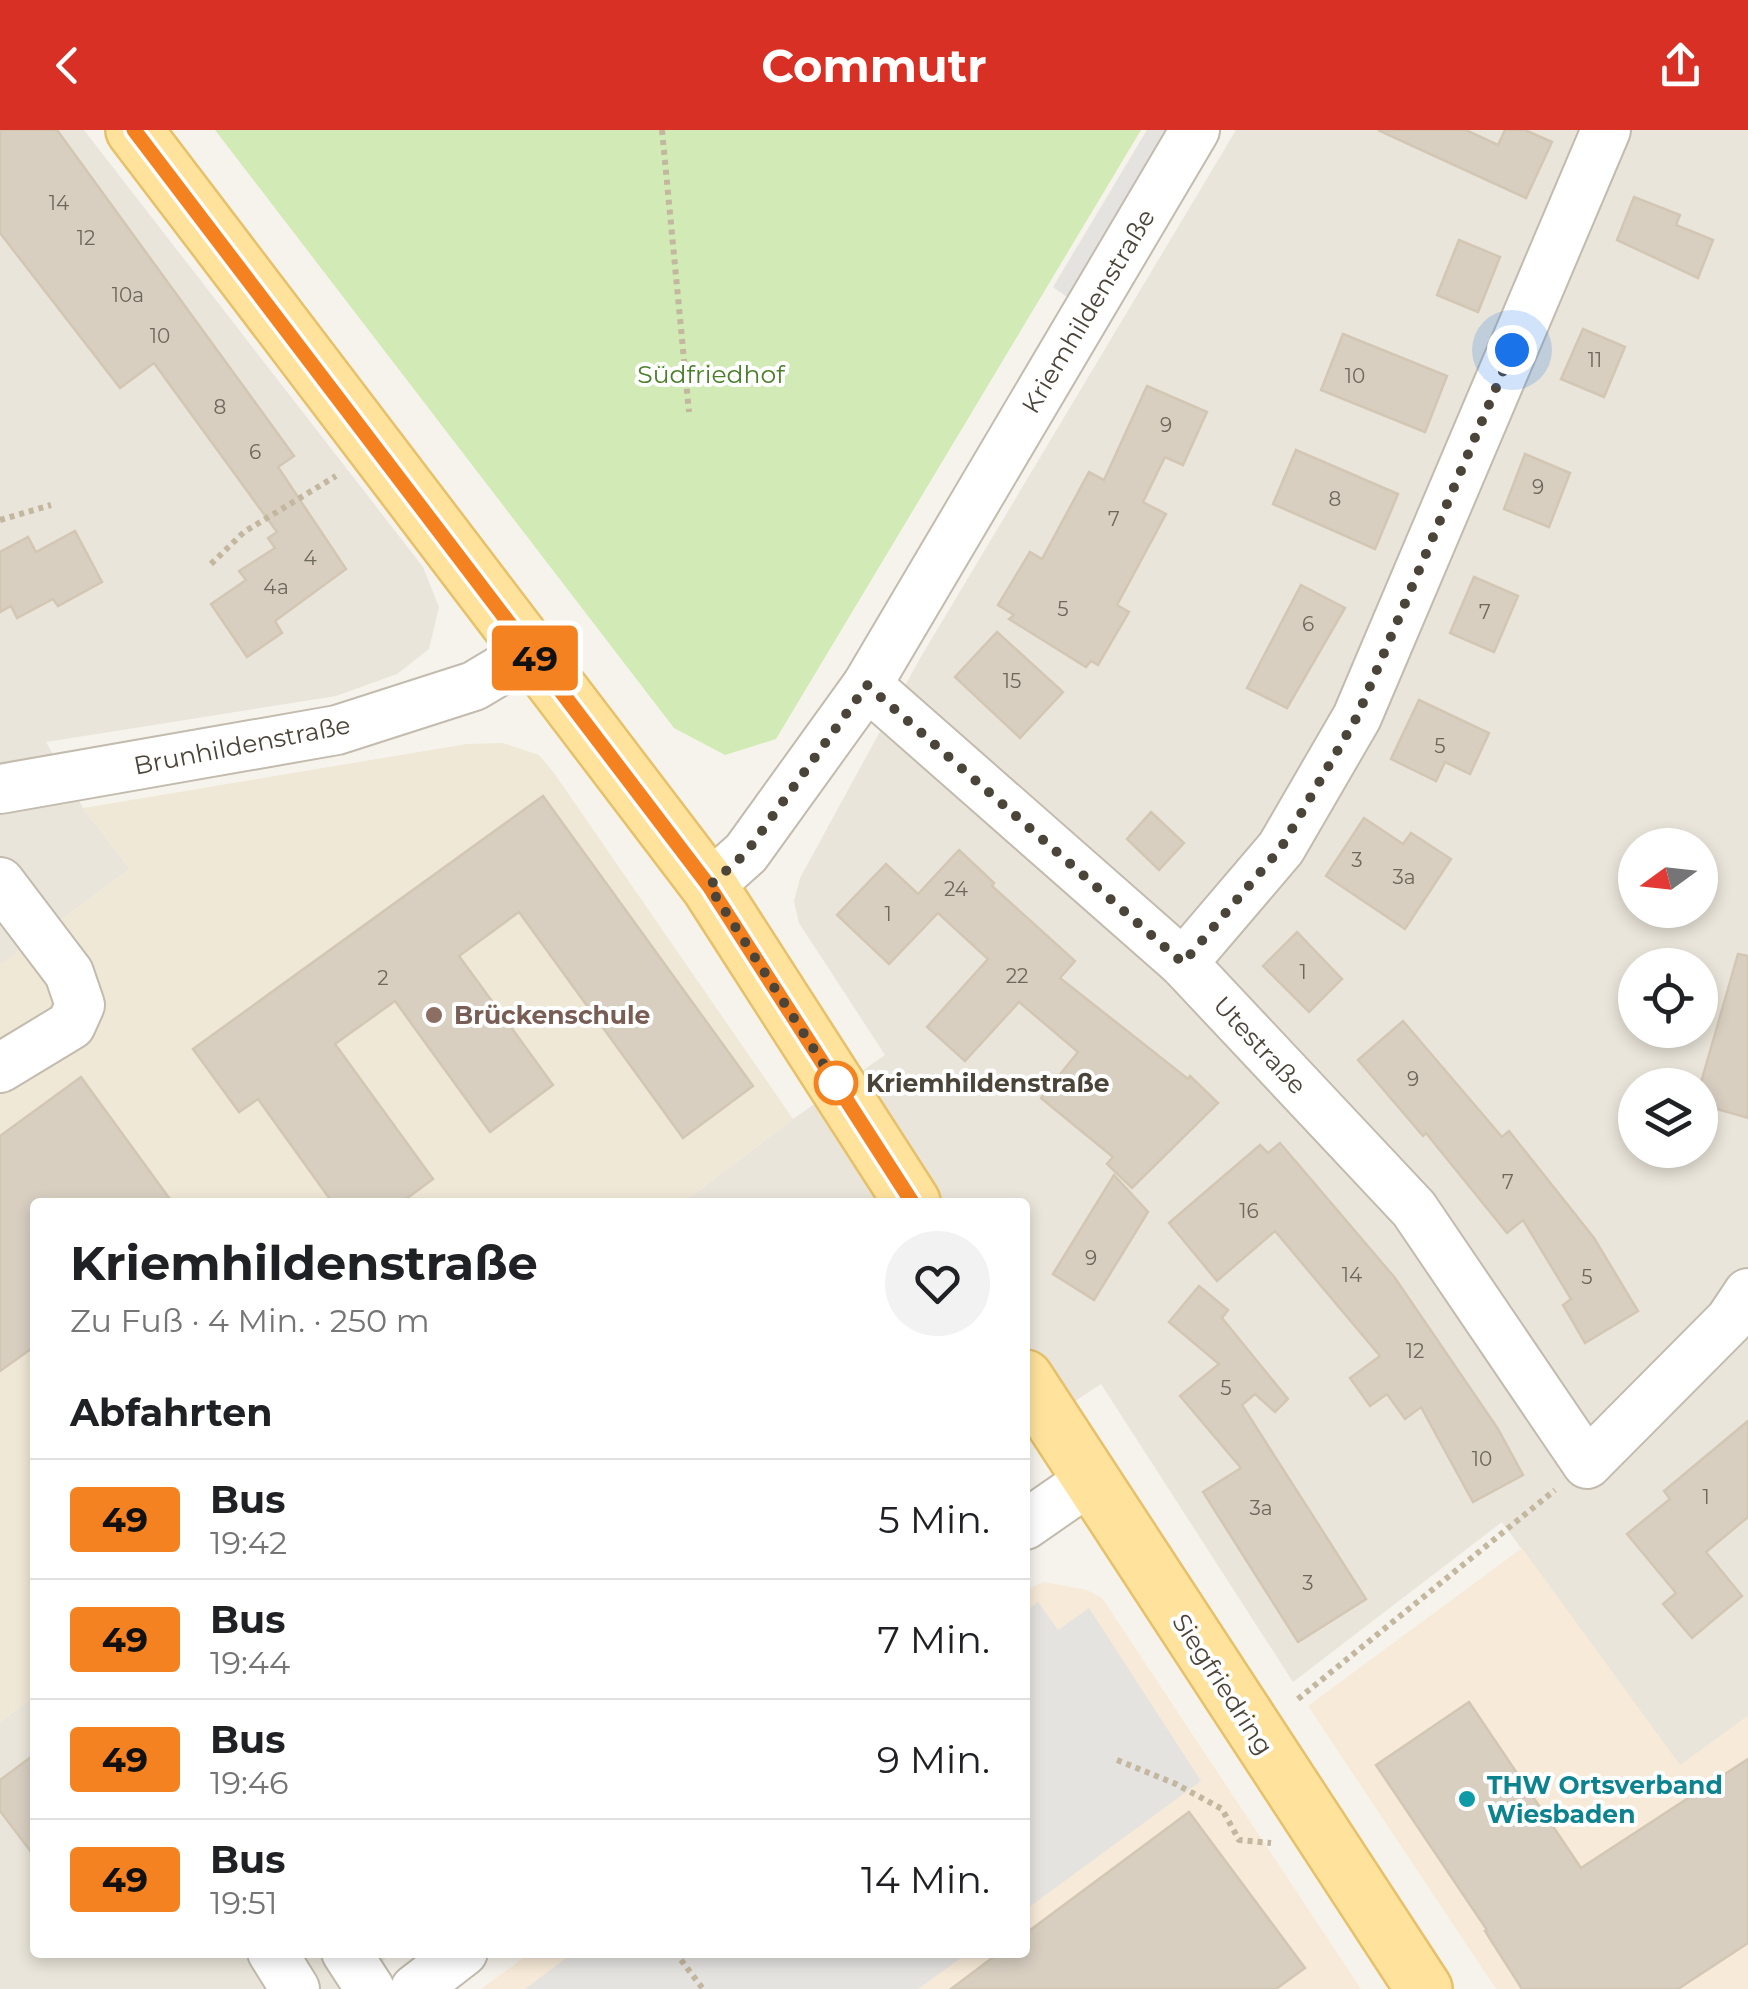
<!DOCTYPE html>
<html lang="de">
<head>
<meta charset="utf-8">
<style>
  :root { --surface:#fff; --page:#f2f2f2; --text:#202124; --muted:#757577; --line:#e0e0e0; --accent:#d93025 }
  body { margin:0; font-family:Montserrat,sans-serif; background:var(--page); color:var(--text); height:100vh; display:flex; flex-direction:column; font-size:38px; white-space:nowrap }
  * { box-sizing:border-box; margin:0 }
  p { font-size:32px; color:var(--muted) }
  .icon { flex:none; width:55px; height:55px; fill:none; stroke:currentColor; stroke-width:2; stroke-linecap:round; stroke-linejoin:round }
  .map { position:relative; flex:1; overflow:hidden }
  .panel { position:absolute; left:30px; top:1068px; width:1000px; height:760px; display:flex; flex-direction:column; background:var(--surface); border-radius:10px; box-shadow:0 5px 15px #0003 }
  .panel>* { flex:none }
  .badge { padding:0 20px; border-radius:8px; font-size:35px; line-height:65px }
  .needle { width:65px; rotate:255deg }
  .controls { position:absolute; left:1618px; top:698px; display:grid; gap:20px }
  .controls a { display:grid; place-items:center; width:100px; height:100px; border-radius:50%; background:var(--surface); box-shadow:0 5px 15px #0003; font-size:50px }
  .you { position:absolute; width:50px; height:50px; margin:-25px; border:8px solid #fff; border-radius:50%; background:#1a73e8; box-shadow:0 0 0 15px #1a73e833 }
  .map>.badge { position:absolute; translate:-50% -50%; box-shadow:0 0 0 5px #fff }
  h2 { padding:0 40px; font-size:38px; line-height:90px }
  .round { display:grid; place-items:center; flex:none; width:105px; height:105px; border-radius:52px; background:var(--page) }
  .head { display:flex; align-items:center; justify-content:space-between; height:170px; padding:0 40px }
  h1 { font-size:48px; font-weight:700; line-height:75px }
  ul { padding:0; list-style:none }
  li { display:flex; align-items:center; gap:30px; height:120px; padding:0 40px; border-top:2px solid var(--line) }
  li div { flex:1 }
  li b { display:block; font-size:38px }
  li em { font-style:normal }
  li .badge { min-width:110px; font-weight:700; text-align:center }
  header { display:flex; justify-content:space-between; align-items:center; height:130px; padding:0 40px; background:var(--accent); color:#fff; font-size:45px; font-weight:700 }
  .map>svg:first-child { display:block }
</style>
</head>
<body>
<header><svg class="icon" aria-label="back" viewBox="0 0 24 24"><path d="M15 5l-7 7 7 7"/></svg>Commutr<svg class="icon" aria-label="share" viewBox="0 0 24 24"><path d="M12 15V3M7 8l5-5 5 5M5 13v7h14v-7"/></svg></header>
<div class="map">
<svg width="1748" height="1859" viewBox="0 0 1748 1859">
  <rect width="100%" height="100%" fill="#f6f3ec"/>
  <g fill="#eae5da" fill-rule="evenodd">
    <polygon points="0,0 84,0 423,437 439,477 429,519 397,544 336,566 46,612 83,678 130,739 0,835"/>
    <path d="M1236,0H1748V1586L1680,1636L1502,1392L1293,1552L1101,1254L1025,1304V1072H684L793,989L885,925L799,793L794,771L800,748L919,530ZM1635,715H1700V780H1635ZM1635,835H1700V900H1635ZM1635,955H1700V1020H1635Z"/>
    <polygon points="35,1566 35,1822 393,1823 346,1859 0,1859 0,1592"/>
  </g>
  <g fill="#f7ead8">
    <polygon points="1522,1418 1680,1635 1748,1586 1748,1859 1496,1859 1308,1576"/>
    <polygon points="1044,1452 1087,1460 1102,1468 1361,1859 481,1859 530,1823 1025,1822 1025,1460"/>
  </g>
  <polygon fill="#efe8d6" points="503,613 539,625 554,643 793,989 684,1072 35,1072 35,1566 0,1592 0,835 130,739 83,678 467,614"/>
  <polygon fill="#d2eab5" points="215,0 1141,0 776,609 725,625 674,598"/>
  <g fill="#e5e3e0">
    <polygon points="1147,0 1182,0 1077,174 1053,157"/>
    <polygon points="1038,1472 1058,1500 1089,1478 1201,1651 1025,1780 1025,1482"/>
    <polygon points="573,1823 573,1822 968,1823 918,1859 525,1859"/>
  </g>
  <g fill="#d8cfc1" stroke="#d3c7b4" stroke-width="2.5">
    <polygon points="0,0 57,0 294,326 278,337 346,439 275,491 282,503 247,527 211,474 246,450 239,441 275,418 268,408 277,402 154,233 120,258 0,103"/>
    <polygon points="1378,0 1466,0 1498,15 1505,0 1525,0 1552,12 1526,68"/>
    <polygon points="1634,67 1680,85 1676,95 1713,110 1698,148 1617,110"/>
    <polygon points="1459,110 1500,127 1478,182 1437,165"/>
    <polygon points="1583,199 1625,217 1604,267 1561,249"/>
    <polygon points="1343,204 1447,246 1425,302 1321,260"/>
    <polygon points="1147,256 1207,282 1183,335 1165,327 1143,372 1166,384 1117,475 1129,482 1098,535 1091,531 1086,537 1009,489 1014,485 998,475 1030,422 1042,429 1089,342 1104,350"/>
    <polygon points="1296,320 1398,364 1375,419 1273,374"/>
    <polygon points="1525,324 1570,343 1549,397 1504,379"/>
    <polygon points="75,401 102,452 58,476 53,469 17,488 11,476 0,482 0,422 28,407 36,422"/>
    <polygon points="1474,447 1518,466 1494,522 1450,503"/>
    <polygon points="1301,455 1345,478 1287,578 1247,558"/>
    <polygon points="997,502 1063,562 1020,608 955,547"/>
    <polygon points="1419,570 1489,603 1470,644 1445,632 1436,651 1391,629"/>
    <polygon points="543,666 753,956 683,1008 519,782 459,826 553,955 490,1002 395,871 335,914 433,1049 402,1072 332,1072 258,969 239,982 193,919"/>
    <polygon points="1151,682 1184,713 1159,740 1127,709"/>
    <polygon points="1364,688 1403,714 1411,703 1451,729 1405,799 1326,746"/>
    <polygon points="959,720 994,753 992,756 1075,831 1060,848 1188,949 1190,946 1218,973 1132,1058 1107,1034 1113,1027 1041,968 1078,922 1019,872 965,931 927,897 988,829 938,783 889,834 837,785 886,734 918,764"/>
    <polygon points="1297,802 1342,849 1309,882 1263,836"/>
    <polygon points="1738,824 1748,826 1748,988 1700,974 1700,956"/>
    <polygon points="1403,891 1502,1007 1509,1001 1594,1108 1638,1181 1585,1213 1563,1175 1571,1169 1523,1090 1507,1103 1426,1003 1423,1006 1358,930"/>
    <polygon points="81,947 172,1072 35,1072 35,1216 0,1241 0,1006"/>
    <polygon points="1280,1013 1395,1148 1498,1299 1523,1345 1473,1372 1421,1277 1405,1289 1387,1264 1370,1276 1350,1248 1380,1226 1275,1101 1217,1151 1169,1093 1260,1015 1268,1023"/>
    <polygon points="1114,1045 1148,1082 1094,1170 1053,1144"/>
    <polygon points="1199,1156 1228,1180 1222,1188 1288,1269 1275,1282 1255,1264 1242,1275 1366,1469 1298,1512 1203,1362 1241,1338 1180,1266 1219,1234 1169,1192"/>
    <polygon points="1748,1291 1748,1387 1706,1422 1742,1466 1692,1508 1663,1474 1676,1463 1627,1404 1670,1369 1664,1361"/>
    <polygon points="1469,1572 1581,1738 1748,1629 1748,1813 1678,1859 1522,1859 1485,1801 1487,1800 1376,1635"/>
    <polygon points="35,1624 35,1727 0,1681 0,1650"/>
    <polygon points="1189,1682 1305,1838 1276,1859 951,1859 1000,1822 1025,1822 1025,1804"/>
  </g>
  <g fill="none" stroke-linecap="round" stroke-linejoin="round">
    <defs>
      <g id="minor">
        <polyline points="867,555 1183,833 1414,1079 1587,1334 1730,1190 1748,1163"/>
        <polyline points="0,659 337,600 474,556 531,522"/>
        <polyline points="0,752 69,843 80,875 71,895 0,938"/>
        <polyline points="709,756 746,723 867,555 1195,0"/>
        <polyline points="1183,833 1281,718 1357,587 1606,0"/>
        <polyline points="1025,1395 1090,1350"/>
        <polyline points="272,1822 295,1859"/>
        <polyline points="346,1822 370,1859"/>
        <polyline points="415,1859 463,1822"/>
      </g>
      <g id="major">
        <polyline points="134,0 709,756 912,1072"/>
        <polyline points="1025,1248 1424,1859"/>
      </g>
    </defs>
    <use href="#minor" stroke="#c2bbae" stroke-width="52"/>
    <use href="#major" stroke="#e6c16a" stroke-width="60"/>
    <g stroke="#c4b79f" stroke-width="6" stroke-dasharray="5 5" stroke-linecap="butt">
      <polyline points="662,0 689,282"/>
      <polyline points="0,390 51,375"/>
      <polyline points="211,434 244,402 336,346"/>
      <polyline points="1298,1569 1555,1360"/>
      <polyline points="1117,1630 1176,1654 1222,1679 1239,1710 1271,1713"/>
      <polyline points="675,1822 703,1859"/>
    </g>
    <use href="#minor" stroke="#fff" stroke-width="48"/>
    <use href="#major" stroke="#ffe39c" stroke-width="55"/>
  </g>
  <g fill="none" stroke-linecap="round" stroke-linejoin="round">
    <defs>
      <polyline id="line" points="134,0 709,756 912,1072"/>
    </defs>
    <use href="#line" stroke="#fff" stroke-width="22"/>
    <use href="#line" stroke="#f58220" stroke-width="15"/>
    <polyline stroke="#4b4439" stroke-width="10" stroke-dasharray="0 18" points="836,953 844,966 709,756 746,723 867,555 1183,833 1281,718 1357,587 1512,220"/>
  </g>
  <circle fill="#8d6e63" stroke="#fff" stroke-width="4" cx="434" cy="885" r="10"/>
  <circle fill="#fff" stroke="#f58220" stroke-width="5" cx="836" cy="953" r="20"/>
  <circle fill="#0f9aa8" stroke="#fff" stroke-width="4" cx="1467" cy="1669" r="10"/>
  <g text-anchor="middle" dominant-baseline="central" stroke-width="8" stroke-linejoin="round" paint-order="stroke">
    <g font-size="20" fill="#6e675b">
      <text x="59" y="73">14</text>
      <text x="86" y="108">12</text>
      <text x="128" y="165">10a</text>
      <text x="160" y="206">10</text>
      <text x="1595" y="230">11</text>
      <text x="1355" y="246">10</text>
      <text x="220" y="277">8</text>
      <text x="1166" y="295">9</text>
      <text x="255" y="322">6</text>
      <text x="1538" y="357">9</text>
      <text x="1335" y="369">8</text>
      <text x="1114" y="389">7</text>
      <text x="310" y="428">4</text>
      <text x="276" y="457">4a</text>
      <text x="1063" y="479">5</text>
      <text x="1485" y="482">7</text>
      <text x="1308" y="494">6</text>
      <text x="1012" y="551">15</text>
      <text x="1440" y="616">5</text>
      <text x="1357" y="730">3</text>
      <text x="1404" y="747">3a</text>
      <text x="956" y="759">24</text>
      <text x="888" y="784">1</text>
      <text x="1303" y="842">1</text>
      <text x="1017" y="846">22</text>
      <text x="383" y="848">2</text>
      <text x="1413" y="949">9</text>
      <text x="1508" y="1052">7</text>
      <text x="1249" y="1081">16</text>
      <text x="1091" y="1128">9</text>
      <text x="1352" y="1145">14</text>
      <text x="1587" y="1147">5</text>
      <text x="1415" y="1221">12</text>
      <text x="1226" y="1258">5</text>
      <text x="1482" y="1329">10</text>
      <text x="1706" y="1367">1</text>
      <text x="1261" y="1378">3a</text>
      <text x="1308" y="1453">3</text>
    </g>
    <g font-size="25" fill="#4b4439" stroke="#fff">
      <text transform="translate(1088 181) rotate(-59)">Kriemhildenstraße</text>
      <text transform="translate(242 615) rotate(-11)">Brunhildenstraße</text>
      <text transform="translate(1260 915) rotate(47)">Utestraße</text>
      <text transform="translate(1223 1554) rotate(57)">Siegfriedring</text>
    </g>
    <g font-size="25" fill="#4a7f2a" stroke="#fff">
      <text x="711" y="244">Südfriedhof</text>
    </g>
    <g font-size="25" font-weight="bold" fill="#785e54" stroke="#fff" text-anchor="start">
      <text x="454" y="885">Brückenschule</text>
    </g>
    <g font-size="25" font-weight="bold" fill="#4b4439" stroke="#fff" text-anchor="start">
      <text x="866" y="953">Kriemhildenstraße</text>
    </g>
    <g font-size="25" font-weight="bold" fill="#0d838f" stroke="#fff" text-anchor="start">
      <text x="1487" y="1655">THW Ortsverband<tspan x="1487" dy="29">Wiesbaden</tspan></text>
    </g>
  </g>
</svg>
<div class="controls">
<a><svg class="needle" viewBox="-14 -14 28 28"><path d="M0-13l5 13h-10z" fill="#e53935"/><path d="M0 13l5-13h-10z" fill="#757577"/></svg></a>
<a><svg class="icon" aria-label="locate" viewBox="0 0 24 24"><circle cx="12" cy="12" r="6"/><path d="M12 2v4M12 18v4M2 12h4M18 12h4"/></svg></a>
<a><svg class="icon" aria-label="layers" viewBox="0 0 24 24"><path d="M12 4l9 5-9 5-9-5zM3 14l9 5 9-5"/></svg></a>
</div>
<div class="you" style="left:1512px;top:220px"></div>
<b class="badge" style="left:535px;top:528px;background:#f58220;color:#111">49</b>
<section class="panel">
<div class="head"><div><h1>Kriemhildenstraße</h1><p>Zu Fuß · 4 Min. · 250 m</p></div><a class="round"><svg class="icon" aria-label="heart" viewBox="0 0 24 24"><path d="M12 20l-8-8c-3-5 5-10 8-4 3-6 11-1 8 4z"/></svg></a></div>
<h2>Abfahrten</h2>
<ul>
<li><span class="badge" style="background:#f58220;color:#111">49</span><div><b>Bus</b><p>19:42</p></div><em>5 Min.</em></li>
<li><span class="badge" style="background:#f58220;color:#111">49</span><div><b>Bus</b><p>19:44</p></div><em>7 Min.</em></li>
<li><span class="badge" style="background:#f58220;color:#111">49</span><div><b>Bus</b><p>19:46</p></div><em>9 Min.</em></li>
<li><span class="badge" style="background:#f58220;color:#111">49</span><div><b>Bus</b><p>19:51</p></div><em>14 Min.</em></li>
</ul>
</section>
</div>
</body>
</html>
